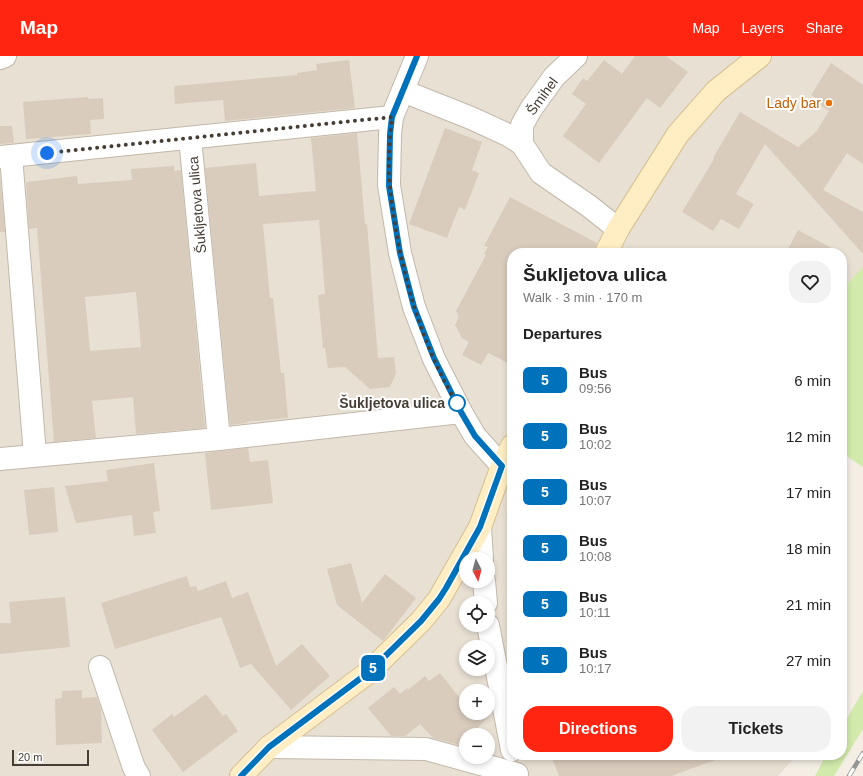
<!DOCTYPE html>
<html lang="en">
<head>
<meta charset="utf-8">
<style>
  :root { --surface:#fff; --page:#f2f2f2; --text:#222; --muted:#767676; --accent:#ff2511 }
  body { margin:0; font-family:Helvetica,sans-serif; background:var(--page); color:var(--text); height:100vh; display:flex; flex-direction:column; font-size:15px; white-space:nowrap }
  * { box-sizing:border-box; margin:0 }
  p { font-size:13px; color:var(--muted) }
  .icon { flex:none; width:22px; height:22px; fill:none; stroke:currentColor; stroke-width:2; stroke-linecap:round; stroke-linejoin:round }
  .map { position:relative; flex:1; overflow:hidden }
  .sheet { position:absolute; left:507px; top:192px; width:340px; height:512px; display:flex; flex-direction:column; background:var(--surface); border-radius:16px; box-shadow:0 2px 6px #0003 }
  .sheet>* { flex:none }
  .badge { padding:0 8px; border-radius:6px; font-size:14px; line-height:26px }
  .needle { width:26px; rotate:174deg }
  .controls { position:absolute; left:459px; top:496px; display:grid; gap:8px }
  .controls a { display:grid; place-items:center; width:36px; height:36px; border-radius:50%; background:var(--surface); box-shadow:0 2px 6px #0003; font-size:20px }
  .scale { position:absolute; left:12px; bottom:10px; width:77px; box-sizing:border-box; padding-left:4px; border:2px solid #463e35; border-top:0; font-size:11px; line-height:14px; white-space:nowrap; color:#463e35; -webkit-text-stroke:3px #fff; paint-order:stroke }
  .you { position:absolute; width:20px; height:20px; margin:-10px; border:3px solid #fff; border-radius:50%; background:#1a73e8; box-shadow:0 0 0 6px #1a73e833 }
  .map>.badge { position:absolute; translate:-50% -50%; box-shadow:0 0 0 2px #fff }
  h2 { padding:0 16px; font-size:15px; line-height:36px }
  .round { display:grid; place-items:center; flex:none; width:42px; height:42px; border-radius:16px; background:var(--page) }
  .summary { display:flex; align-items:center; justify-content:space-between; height:68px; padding:0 16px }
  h1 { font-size:19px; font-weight:700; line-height:30px }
  .cta { display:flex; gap:8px; margin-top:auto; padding:8px 16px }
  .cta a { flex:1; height:46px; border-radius:16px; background:var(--accent); color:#fff; font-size:16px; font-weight:700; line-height:46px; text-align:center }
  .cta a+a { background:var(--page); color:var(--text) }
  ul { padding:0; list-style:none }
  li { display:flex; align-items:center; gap:12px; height:56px; padding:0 16px }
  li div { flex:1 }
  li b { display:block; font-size:15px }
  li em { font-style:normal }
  li .badge { min-width:44px; font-weight:700; text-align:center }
  header { display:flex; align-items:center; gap:24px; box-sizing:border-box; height:56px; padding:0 20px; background:var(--accent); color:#fff }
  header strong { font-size:19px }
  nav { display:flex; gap:22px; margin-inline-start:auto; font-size:14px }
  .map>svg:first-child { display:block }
</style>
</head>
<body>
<header>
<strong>Map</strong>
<nav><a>Map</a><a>Layers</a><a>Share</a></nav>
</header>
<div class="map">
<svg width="863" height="720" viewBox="0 0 863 720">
  <rect width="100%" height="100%" fill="#f4eee5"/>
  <path fill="#e8e0d3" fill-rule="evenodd" d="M0,0H863V217L842,239V197H512V699H797L778,720H0ZM466,503H488V525H466ZM466,547H488V569H466ZM466,591H488V613H466ZM466,635H488V657H466ZM466,679H488V701H466Z"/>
  <g fill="#d2eaac">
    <polygon points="863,211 863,411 842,397 842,233"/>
    <polygon points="863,635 863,673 834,720 815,720 826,699 842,699 842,671"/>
  </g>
  <g fill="#d9ccbd" fill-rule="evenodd">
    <polygon points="635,0 666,0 688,16 660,52 647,42 599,107 563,80 586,48 572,38 583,22 587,25 604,4 622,18"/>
    <polygon points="349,4 355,52 225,65 223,44 175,48 174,30 297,19 297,17 317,14 316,8"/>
    <polygon points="831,7 863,29 863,108 847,97 823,134 863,156 863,198 765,88 736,138 754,148 739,173 721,163 713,175 682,156 714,103 713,102 740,56 798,91 816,76 829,55 817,47 819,44 811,39"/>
    <polygon points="88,41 88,43 103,42 104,63 90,64 91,78 26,83 23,46"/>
    <polygon points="0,70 12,70 14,87 0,88"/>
    <polygon points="445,72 482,86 472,114 479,117 465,154 459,151 447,182 409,168"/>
    <polygon points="357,77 365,168 367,168 378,302 394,301 396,317 390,331 370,333 345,311 328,312 325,292 323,292 318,239 325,238 319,164 263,168 270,242 273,242 281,317 284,317 288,362 246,366 246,367 230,369 205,112 256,107 259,140 316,135 311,82"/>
    <path d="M174,110V115L181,114L205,372L136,378L133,341L92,345L96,382L54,386L37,172L29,173L26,126L77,120L78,128L132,124L131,113ZM136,236L141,291L90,295L85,241Z"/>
    <polygon points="0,119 5,176 0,176"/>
    <polygon points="510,141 597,187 594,197 512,197 512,309 488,297 481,309 462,299 469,286 462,282 455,269 459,261 456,255 486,199 484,198 488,191 484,190"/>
    <polygon points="798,174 841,197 786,197"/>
    <polygon points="248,392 250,406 268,404 273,447 211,454 205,397"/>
    <polygon points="154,407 160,455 153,456 156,477 134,480 132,459 76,467 65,430 108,425 106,414"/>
    <polygon points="54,431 58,476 29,479 24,434"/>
    <polygon points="351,507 362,547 385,518 416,542 383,585 337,549 327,513"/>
    <polygon points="187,520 190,531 196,530 198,535 226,525 232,542 248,536 276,610 302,588 330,620 291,654 251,608 240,612 221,561 115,593 101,547"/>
    <polygon points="65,541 70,591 0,598 0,567 11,567 9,546"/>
    <polygon points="440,617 466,650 466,657 492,657 471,679 466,679 466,683 460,689 433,682 420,668 405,680 391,680 368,652 394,631 400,638 407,632 408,634 425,620 429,625"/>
    <polygon points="82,634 82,642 97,641 101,653 102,687 56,689 55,643 62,642 62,635"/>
    <polygon points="206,638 223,660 226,658 238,675 183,716 152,674 172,658 174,661"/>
    <polygon points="551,699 721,699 721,702 671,720 559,720"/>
  </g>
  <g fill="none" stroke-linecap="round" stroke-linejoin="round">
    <defs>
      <g id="street">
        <polyline points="417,0 392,61 390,78 389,129 400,197 414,251 434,303 461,356 475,380 502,410"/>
        <polyline points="0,2 5,0"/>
        <polyline points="403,35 471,62 508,79 522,88 541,117 589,150 618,173"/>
        <polyline points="190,82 219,383"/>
        <polyline points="522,88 522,69 531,53 554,21 576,0"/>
        <polyline points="11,100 35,399"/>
        <polyline points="0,101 392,61"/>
        <polyline points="0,403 219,383 461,356"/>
        <polyline points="480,471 482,503"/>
        <polyline points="484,525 486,547"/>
        <polyline points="488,569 512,694"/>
        <polyline points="100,611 134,712 139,720"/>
        <polyline points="269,691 426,693 517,718"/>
      </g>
      <g id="secondary">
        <polyline points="606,197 618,173 678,78 716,35 760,0"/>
        <polyline points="241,720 269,691 369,616 421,565 439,543 480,471 502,410 512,390"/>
      </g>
    </defs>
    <use href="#street" stroke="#c2b8ab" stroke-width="24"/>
    <use href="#secondary" stroke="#d6c093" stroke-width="24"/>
    <use href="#street" stroke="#fff" stroke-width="22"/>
    <use href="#secondary" stroke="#ffedc4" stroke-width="22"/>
    <defs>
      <polyline id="rail" points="849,720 863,697"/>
    </defs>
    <use href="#rail" stroke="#959595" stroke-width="4.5"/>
    <use href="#rail" stroke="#fff" stroke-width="3" stroke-dasharray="9" stroke-linecap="butt"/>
  </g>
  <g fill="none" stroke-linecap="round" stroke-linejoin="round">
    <defs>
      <polyline id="line" points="241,720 269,691 369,616 421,565 439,543 446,532 480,471 502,410 475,380 461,356 434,302 414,251 400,197 389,130 390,78 392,61 417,0"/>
    </defs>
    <use href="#line" stroke="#fff" stroke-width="9"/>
    <use href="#line" stroke="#0072bc" stroke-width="6"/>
    <path stroke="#463e35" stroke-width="4" stroke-dasharray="0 7.2" d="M47,97L392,61C390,82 387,109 390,131C397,201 419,287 457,347"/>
  </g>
  <circle fill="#e8710a" stroke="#fff" stroke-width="1.5" cx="829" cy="47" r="4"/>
  <circle fill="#fff" stroke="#0072bc" stroke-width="2" cx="457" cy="347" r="8"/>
  <g text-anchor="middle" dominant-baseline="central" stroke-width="4" stroke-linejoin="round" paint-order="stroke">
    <g font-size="14" fill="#463e35" stroke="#fff">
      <text transform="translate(542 40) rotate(-54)">Šmihel</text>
      <text transform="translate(197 149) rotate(-95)">Šukljetova ulica</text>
    </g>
    <g font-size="14" fill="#c56008" stroke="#fff" text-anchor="end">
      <text x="821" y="47">Lady bar</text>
    </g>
    <g font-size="14" font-weight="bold" fill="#463e35" stroke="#fff" text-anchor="end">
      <text x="445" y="347">Šukljetova ulica</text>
    </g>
  </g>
</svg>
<div class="controls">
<a><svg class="needle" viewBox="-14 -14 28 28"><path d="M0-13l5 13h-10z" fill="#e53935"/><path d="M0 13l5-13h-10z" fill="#767676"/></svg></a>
<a><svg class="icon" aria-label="locate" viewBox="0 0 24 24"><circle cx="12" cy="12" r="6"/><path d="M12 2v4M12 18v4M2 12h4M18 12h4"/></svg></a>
<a><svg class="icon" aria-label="layers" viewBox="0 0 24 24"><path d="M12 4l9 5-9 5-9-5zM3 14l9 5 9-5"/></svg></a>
<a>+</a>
<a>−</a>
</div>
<div class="scale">20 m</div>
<div class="you" style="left:47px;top:97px"></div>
<b class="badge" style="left:373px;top:612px;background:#0072bc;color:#fff">5</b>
<section class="sheet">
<div class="summary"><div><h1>Šukljetova ulica</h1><p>Walk · 3 min · 170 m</p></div><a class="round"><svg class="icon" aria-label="heart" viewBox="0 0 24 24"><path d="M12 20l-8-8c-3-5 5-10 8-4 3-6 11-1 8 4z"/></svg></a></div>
<h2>Departures</h2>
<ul>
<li><span class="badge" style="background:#0072bc;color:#fff">5</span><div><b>Bus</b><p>09:56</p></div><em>6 min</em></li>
<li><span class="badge" style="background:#0072bc;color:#fff">5</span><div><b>Bus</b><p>10:02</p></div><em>12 min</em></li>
<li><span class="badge" style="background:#0072bc;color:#fff">5</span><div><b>Bus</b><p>10:07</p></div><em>17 min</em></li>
<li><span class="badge" style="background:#0072bc;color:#fff">5</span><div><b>Bus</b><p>10:08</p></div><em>18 min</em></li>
<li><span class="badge" style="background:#0072bc;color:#fff">5</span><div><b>Bus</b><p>10:11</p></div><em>21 min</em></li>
<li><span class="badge" style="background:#0072bc;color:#fff">5</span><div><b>Bus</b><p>10:17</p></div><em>27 min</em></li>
</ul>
<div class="cta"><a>Directions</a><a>Tickets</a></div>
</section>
</div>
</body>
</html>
